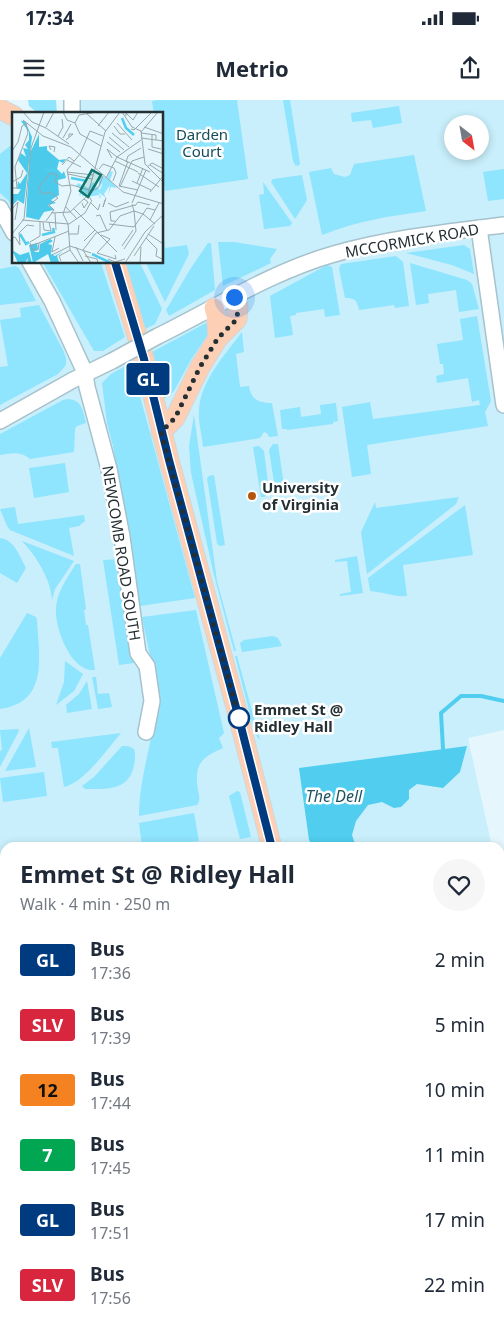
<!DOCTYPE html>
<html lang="en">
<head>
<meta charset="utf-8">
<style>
  :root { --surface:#fff; --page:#f6f6f7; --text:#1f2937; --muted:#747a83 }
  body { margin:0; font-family:"Noto Sans",sans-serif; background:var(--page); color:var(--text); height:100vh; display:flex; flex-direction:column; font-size:19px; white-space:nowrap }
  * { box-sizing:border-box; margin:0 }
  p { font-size:16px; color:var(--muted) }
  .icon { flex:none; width:28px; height:28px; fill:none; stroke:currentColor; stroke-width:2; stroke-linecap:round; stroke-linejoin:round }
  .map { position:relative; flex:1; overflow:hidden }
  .details { position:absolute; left:0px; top:742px; width:505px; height:486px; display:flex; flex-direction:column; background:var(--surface); border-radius:15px 15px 0 0; box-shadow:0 2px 8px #0003 }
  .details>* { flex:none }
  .badge { padding:0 10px; border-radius:4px; font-size:18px; line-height:32px }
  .needle { width:32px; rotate:149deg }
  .controls { position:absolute; left:444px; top:15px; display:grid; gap:10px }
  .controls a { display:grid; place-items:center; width:45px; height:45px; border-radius:50%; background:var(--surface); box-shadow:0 2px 8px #0003; font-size:25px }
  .you { position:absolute; width:25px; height:25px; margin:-12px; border:4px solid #fff; border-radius:50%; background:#1a73e8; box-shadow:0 0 0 8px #1a73e833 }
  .map>.badge { position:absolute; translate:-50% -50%; box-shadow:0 0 0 2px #fff }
  .round { display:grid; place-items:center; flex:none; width:52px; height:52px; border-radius:26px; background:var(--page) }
  .headline { display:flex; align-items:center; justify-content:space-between; height:85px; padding:0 20px }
  h1 { font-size:24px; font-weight:700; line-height:38px }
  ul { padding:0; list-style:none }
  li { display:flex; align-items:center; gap:15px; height:65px; padding:0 20px }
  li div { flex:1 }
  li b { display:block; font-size:19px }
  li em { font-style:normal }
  li .badge { min-width:55px; font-weight:700; text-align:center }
  .status { display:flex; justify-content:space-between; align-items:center; height:35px; padding:0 25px; background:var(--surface); direction:ltr }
  .status svg { height:14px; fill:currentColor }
  header { display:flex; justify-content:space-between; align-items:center; height:65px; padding:0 20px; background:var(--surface); font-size:22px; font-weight:700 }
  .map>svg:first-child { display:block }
</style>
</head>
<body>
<div class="status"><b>17:34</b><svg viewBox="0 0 49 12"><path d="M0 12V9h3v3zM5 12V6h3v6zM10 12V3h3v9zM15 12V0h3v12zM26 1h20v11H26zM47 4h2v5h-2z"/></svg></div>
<header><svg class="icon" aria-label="menu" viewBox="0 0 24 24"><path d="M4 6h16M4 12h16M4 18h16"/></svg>Metrio<svg class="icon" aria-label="share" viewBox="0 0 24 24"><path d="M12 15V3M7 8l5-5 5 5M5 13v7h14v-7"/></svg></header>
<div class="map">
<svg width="504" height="1228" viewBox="0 0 504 1228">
  <rect width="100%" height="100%" fill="#e5f7fc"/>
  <path fill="#c8effb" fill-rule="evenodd" d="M70,0H504V630L468,638L492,747L5,748V1224H500V998L504,997V1228H0V11L14,19V162H162V14H71ZM452,24H480V51H452Z"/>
  <g fill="#8fe4fe">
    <polygon points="28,0 56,0 57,14 39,14 29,6"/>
    <polygon points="158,0 237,0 248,79 165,91 162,74 162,14 154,14 152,1"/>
    <polygon points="283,0 290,0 300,64 298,66 295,65 293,61"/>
    <polygon points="399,6 402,23 373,28 371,20 352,22 351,13"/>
    <polygon points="14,43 14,110 8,100 0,93 0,54"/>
    <path d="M414,55L426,111C390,116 357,121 322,135L309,72L331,68L334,74L345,77L350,75L354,64Z"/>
    <polygon points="504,69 504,99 488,101 483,72"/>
    <polygon points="302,75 307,100 295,119 271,82 273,79"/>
    <polygon points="263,82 292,123 290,126 264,129 259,95 264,94"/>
    <polygon points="163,129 165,148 187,145 189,154 165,202 146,163 162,162"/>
    <polygon points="218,142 234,142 277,149 270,159 271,163 223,186"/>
    <polygon points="208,143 211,143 215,190 169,216 166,210 191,168"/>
    <polygon points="464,145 470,149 474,174 452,165 406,153"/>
    <path d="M396,156L403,162L409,206L395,208L394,205L359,210C357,200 355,198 345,198L339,169L341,164Z"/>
    <polygon points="43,163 101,163 125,237 103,251 94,251"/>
    <polygon points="125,163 140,163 162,209 155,224 145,229"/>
    <polygon points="410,163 467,180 472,184 479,209 459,212 456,190 428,194 429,203 416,205"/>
    <polygon points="327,165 332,167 340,215 325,217 324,209 296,213 296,215 290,216 293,235 275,238 270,196"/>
    <polygon points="15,166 19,168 36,201 0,205 0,169"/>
    <polygon points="39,205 63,250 66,258 66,265 58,274 0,305 0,267 8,266 0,220 21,217 20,208"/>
    <polygon points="477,216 491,301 485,312 488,326 367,345 371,374 352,377 342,307 370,302 373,319 480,305 479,300 472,302 468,278 437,283 436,276 444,274 443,264 440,264 437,244 463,240 460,219"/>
    <polygon points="206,223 209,227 208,235 192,258 174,291 164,299 152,252"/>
    <path d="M242,232L244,252L236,254L240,287L249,286C251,300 259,303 272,303L278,336L269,337L267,333L264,332L260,338L203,347C202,335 198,322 199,311C200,281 225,255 242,232Z"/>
    <polygon points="131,263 195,498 140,506 113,346 107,323 102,283 111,274"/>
    <path d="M68,299C82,300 83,311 86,323L77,326L75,329L74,352L30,359C21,351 11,353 0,355V334L63,300Z"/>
    <polygon points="336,303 338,321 333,322 333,324 287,330 287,329 282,329 280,310 300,307 301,317 321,314 320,305"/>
    <polygon points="194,315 217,481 236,551 234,551 214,475 191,373 189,346"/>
    <polygon points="273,344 278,344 285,393 281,394 275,389 269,350"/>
    <polygon points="259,346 264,351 269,390 265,397 261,397 253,347"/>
    <polygon points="65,363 69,392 34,398 29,368"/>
    <polygon points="214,375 225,445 219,446 217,443 207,378 209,376"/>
    <polygon points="459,397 456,404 367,474 361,432 375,402 376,408"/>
    <path d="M465,405L473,455L403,465L407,496C395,497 383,492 370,491L368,478Z"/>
    <polygon points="15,407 18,424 84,415 85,421 79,426 69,428 74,456 10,430 7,426 0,409"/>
    <path d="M0,438C14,439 20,457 26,468L17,483L0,473Z"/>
    <path d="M22,441L74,461L55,489L52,500C51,479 36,456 22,441Z"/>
    <polygon points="357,456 363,493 340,496 340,494 351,492 347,461 335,462 335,460"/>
    <polygon points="121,459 134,563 119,565 103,460"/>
    <path d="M76,464H80L86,509L84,510L86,525H88L95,570C71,573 55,528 56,510C56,493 67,478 76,464Z"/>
    <path d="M196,510L224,633L219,638L223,648C200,658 194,665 198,690C199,696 201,700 197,705L139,716C139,682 150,650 155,616C159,583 148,549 142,517Z"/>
    <path d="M27,513L36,517L37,520C38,548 48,592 15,605C11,607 5,608 0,609V558Z"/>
    <polygon points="273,536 278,538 282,546 242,552 240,543 244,540"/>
    <polygon points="235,556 237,556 260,640 255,634"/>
    <polygon points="65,561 83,574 74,591 56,605 64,582"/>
    <polygon points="92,577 96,577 98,594 109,593 112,607 98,609"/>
    <polygon points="87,581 92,609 67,613 66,605 79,594"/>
    <polygon points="29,628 36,667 5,671"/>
    <polygon points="18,629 19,631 0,667 0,651 2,650 0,630"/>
    <path d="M121,633C107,649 85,682 64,687L58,648H52L51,642Z"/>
    <path d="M122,646H128L134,649C136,656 135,662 133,669C127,691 104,689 85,689L82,686L94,677Z"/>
    <polygon points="44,672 47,696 3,702 0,678"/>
    <polygon points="237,691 240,692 251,737 240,739 229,696"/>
    <polygon points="194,713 199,741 142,747 139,723"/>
    <polygon points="176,1224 370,1224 371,1228 159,1228"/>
  </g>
  <polygon fill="#51ceef" points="467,646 460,672 443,688 417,684 409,690 409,699 401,707 394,708 382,702 368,705 356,721 352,735 356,747 313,747 309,740 299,668"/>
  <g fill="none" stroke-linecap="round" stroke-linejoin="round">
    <polyline stroke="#51ceef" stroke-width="4" points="443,649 441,613 461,596 481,596 504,601"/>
    <defs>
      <g id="minor">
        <polyline points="72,0 72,14"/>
        <polyline points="0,108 14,133"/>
        <polyline points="479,128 504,305"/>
        <polyline points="30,162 52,201 82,266 85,274 87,287 109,369 122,437 138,553 147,566 152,601 146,632"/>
        <path d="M158,236C215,208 273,171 334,154C389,138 448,132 504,125"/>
        <polyline points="0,321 73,280 112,261"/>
        <polyline points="500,776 504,775"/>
        <polyline points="500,985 504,984"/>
        <polyline points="0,1136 5,1129"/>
        <polyline points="500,1216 504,1215"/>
        <polyline points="449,1228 467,1224"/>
      </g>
      <g id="major">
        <polyline points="0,9 14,16"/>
        <polyline points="115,162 144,259 169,360 237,611 272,748"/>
        <path d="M214,208C219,219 216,227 218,238"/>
        <polyline points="161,332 175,318 200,267 218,238 237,219 238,206 234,197"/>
        <polyline points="401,1224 402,1228"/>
      </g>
    </defs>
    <use href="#minor" stroke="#a6c2cc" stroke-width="18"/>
    <use href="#major" stroke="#d3d5d6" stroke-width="21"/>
    <use href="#minor" stroke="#fff" stroke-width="15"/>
    <use href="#major" stroke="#fdd0b6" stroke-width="19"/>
    <defs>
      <polyline id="minor-bridge" points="112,261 158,236"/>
    </defs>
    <use href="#minor-bridge" stroke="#a6c2cc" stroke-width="18" stroke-linecap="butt"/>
    <use href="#minor-bridge" stroke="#fff" stroke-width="15"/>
  </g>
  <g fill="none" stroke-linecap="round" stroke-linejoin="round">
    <defs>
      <polyline id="line" points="115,162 144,259 169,360 237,611 272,748"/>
    </defs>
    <use href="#line" stroke="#fff" stroke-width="11"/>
    <use href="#line" stroke="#003b80" stroke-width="8"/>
    <polyline stroke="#242f33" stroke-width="5" stroke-dasharray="0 9" points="234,197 238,206 237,219 218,238 200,267 175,318 161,332 239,618"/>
  </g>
  <circle fill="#b5560b" stroke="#fff" stroke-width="2" cx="252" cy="396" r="5"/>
  <circle fill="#fff" stroke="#003b80" stroke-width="2.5" cx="239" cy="618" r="10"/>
  <g text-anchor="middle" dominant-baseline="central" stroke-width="5" stroke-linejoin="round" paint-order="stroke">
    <g font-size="15" fill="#174c5a" stroke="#fff">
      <text x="202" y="34">Darden<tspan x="202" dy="17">Court</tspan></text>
    </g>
    <g font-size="15" fill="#242f33" stroke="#fff">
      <text transform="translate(412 140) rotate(-10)">MCCORMICK ROAD</text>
      <text transform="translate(122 453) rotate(81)">NEWCOMB ROAD SOUTH</text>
    </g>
    <g font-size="15" font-weight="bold" fill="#242f33" stroke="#fff" text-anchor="start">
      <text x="262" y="387">University<tspan x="262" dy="17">of Virginia</tspan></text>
    </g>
    <g font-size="15" font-weight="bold" fill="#242f33" stroke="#fff" text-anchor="start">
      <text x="254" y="609">Emmet St @<tspan x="254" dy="17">Ridley Hall</tspan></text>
    </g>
    <g font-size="16" font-style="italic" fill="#205462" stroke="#fff">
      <text x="334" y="696">The Dell</text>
    </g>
  </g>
  <g transform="translate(12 12)">
    <rect width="151" height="151" fill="#e5f7fc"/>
    <path d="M98,59L101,60L98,68L105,76L99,75L96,83L98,73L92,82L94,86L86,80L89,85L88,87L87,83L75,85L76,81L70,85L71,80L68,84L67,83L70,78L73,79L64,74L66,71L76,76L81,70L88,78L91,70L87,76V68L90,64L95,66Z" fill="#8fe4fe"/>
    <path d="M9,9H13L20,25L12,92L4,87L0,93V82H6L9,77H5L6,69L8,72L15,61L6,48L9,41L14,45L11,36L16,37L13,33L17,28V20ZM27,22V35L35,34V38L47,48L54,47L51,51L47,49L45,57L50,62L52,59L54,66L46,68L47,83L39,88L44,91L36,93L42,98L32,100L27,108L14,105L18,41ZM38,127L41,129L36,132L40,133L39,142L43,144L51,139L45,144L47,150L39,151L36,142L21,151L17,133L25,131L26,137L22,140H27L28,132ZM0,138L8,143L17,140L20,151H15L16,146L13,151H6Z" fill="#4ccaeb"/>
    <path fill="none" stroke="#51ceef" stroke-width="2.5" d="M110,6L114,16L122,23M34,58H44L51,65M59,66L75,69M0,92L12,80M8,122L14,132L17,130M30,123L42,120L41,116M80,142L99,151"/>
    <path fill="none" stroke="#98a7ac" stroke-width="1" d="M11,0L20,10L34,16L57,32M51,0L55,8L63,11M110,0L120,15L129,19L133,52L152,71M75,2L94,19M114,4V1L121,8L126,0M11,8L31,24L59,35L111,80L152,92M63,11L68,22L89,34M63,11L67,3L85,0M105,11L120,28M86,14L97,0M102,14L108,22H113M34,15L42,0M132,15L152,22M119,17L122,18L140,0M129,20L146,0M100,21L117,35M129,21L144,23V28M140,22V35L149,37M46,24L51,15L50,7M97,25L112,38M51,26L59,12M129,26L152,29M54,28L61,22H57V25M95,30L108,40M136,37L152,42M39,38L37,34L43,35L42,40M0,39L6,30L10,14L15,11M68,42L78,19L91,24M100,46L95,37L105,45L129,28M55,48L69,55M103,49L126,60M116,49L107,74L126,78M114,50L116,44L129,36M50,53L57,45L62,49M138,53L152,62M135,55L140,51L152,57M87,57L91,52L102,56L104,61L101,69M55,60L81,63M126,61L147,75M56,62L80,67M94,66L105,45L138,60M120,69L139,78M0,70L9,65L11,58M125,71L131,56M50,74L60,73L80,79L86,76L91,64M108,75L120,49L132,45M0,76H5L3,55L16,21L14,12M138,80L152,63M30,82L27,75L38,61L45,63L43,70L50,74M30,82L38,80L46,86M79,88L76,82L93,20L108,0M93,88L91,95L94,86M70,91L72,96L76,90L72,87M79,91L86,98L88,92M96,91L104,95L117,90M120,91L134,58M120,92L122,99L131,102L143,112M53,94L65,107M123,94L126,90L138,93M0,97L6,90L3,108M62,97L105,140M39,101L58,100L76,83M43,101L44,118M84,104L88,103L95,119M10,108L57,112L73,101L80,88M138,108L147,91M34,109L42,98L37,93L46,86M103,109H99L98,100L123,93M31,110L32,118L39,119L37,110M56,112L58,138L67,151M56,112L51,102L59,79L55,58L68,42M97,112L122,115M122,115L135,96L143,98M0,122L12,107L19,36L32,0M56,122H66L67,113M136,122L150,131M89,123L98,127L85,141L104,147L103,143M43,125L40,140L47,136M0,126L3,125L8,133L7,121L15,113L22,114M134,126L145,137L144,144L152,148M72,129L83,118M18,130L28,124V110M18,131L19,134L57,119M19,134L21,138H26L27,131M110,134L121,118M64,135L71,149M71,138L84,121L97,118L108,104L122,99L124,119L112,137M71,138L79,151M40,143L58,134L79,141M73,144L85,147L86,151M122,144L142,114M96,147L103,150L113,147M49,149L47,144L58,138M113,151L133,120L152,102M128,151L129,135"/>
    <path fill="#0f766e" fill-opacity="0.15" stroke="#0f766e" stroke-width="2.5" d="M80,58L89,63L76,85L68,79Z"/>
    <rect width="151" height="151" fill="none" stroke="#242f33" stroke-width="2.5"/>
  </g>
</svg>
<div class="controls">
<a><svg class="needle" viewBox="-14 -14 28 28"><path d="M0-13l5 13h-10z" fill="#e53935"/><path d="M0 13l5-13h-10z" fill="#747a83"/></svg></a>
</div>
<div class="you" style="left:234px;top:197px"></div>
<b class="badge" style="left:148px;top:279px;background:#003b80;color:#fff">GL</b>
<section class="details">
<div class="headline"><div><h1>Emmet St @ Ridley Hall</h1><p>Walk · 4 min · 250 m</p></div><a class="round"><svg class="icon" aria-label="heart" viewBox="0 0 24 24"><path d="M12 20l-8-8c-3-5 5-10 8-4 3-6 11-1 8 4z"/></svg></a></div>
<ul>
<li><span class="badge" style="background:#003b80;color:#fff">GL</span><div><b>Bus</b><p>17:36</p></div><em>2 min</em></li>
<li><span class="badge" style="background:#d7263d;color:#fff">SLV</span><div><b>Bus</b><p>17:39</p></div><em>5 min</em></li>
<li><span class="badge" style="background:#f58220;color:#111">12</span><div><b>Bus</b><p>17:44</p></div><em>10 min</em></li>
<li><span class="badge" style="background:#00a651;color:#fff">7</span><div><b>Bus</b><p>17:45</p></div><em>11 min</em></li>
<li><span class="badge" style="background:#003b80;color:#fff">GL</span><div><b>Bus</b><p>17:51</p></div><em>17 min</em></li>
<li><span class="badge" style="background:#d7263d;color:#fff">SLV</span><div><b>Bus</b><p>17:56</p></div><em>22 min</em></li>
</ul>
</section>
</div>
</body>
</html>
